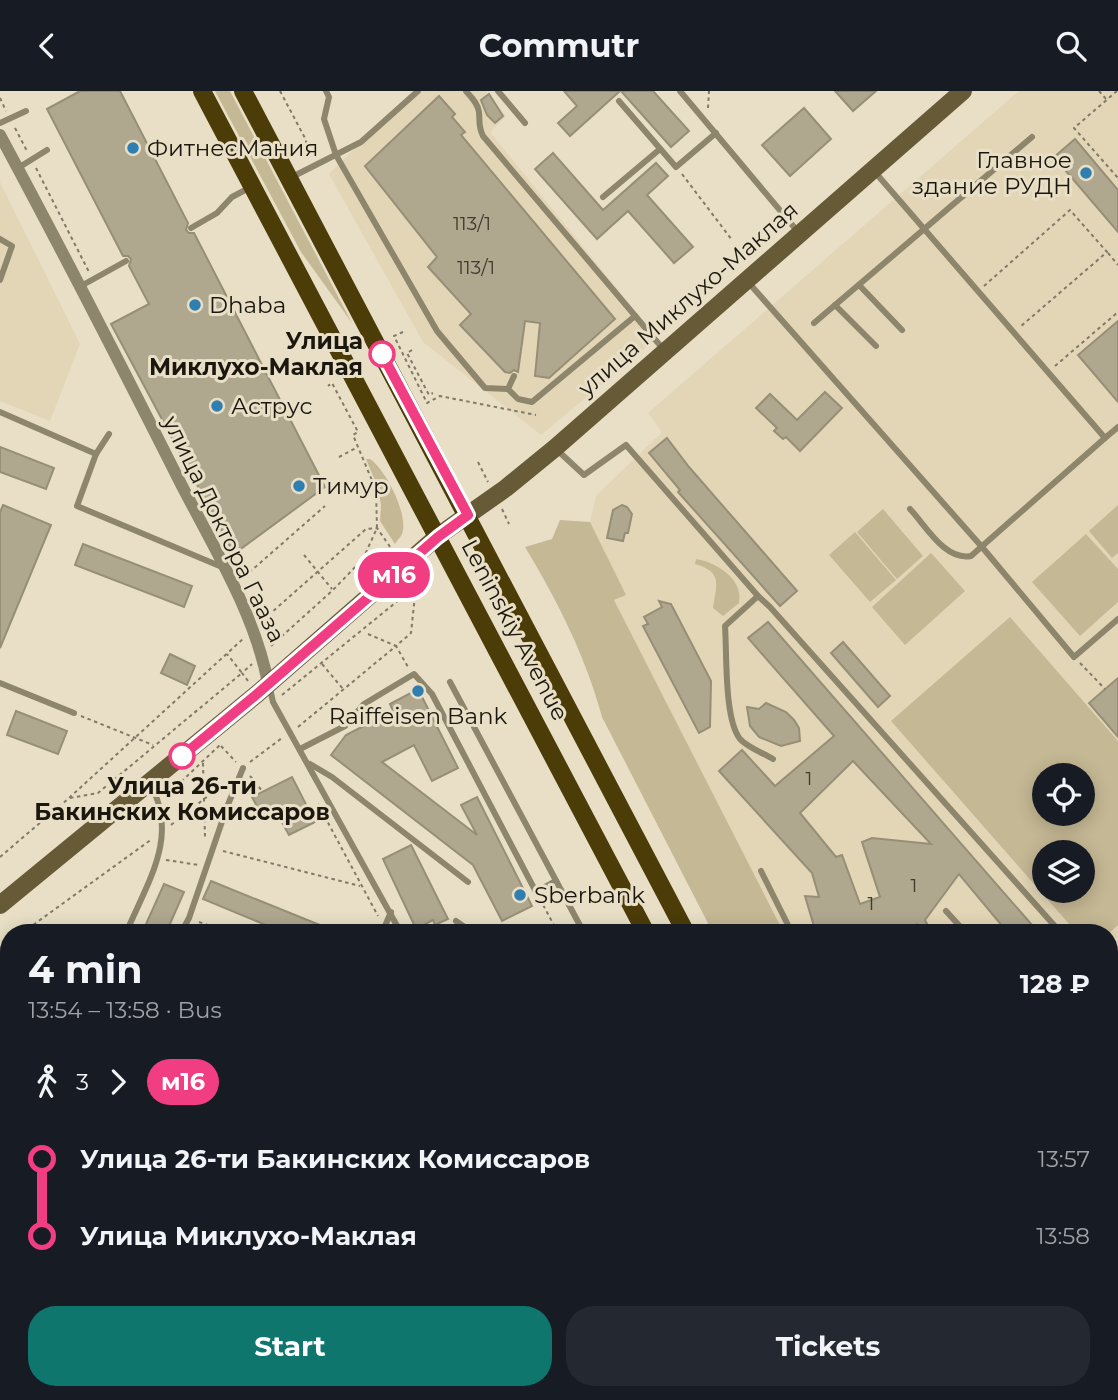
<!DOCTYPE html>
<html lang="en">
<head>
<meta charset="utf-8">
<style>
  :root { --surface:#171b24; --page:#242831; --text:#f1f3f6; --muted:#9ea1a6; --accent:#0f766e }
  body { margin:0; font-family:Montserrat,sans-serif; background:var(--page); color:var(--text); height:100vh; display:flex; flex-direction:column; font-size:26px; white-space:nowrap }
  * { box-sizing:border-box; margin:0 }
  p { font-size:23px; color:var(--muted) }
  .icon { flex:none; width:38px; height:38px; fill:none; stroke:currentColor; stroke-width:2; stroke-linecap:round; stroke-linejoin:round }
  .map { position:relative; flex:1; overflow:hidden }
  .sheet { position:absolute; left:0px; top:833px; width:1118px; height:476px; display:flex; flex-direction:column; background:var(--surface); border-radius:28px 28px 0 0; box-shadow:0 4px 18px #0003 }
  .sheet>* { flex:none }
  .badge { padding:0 14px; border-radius:23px; font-size:24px; line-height:46px }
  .fabs { position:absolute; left:1032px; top:672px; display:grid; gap:14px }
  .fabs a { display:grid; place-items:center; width:63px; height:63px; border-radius:50%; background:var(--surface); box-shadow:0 4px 18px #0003; font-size:35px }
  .map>.badge { position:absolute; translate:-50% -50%; box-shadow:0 0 0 4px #fff }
  .legs { display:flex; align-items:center; gap:10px; height:77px; padding:0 28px; font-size:23px }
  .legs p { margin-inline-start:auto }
  .head { display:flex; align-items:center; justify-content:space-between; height:119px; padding:0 28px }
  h1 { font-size:38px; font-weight:700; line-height:52px }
  .action { display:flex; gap:14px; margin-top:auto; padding:14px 28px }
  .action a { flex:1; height:80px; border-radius:28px; background:var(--accent); color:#fff; font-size:28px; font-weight:700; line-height:80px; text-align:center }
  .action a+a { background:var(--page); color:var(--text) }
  ul { padding:0 28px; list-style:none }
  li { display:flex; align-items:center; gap:24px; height:77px; font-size:26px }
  li i { display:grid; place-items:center; width:10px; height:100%; margin:0 9px; background:currentColor }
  li i::after { content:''; width:18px; height:18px; margin:-9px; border:5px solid; border-radius:50%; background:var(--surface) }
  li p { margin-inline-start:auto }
  li:first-child i { background:linear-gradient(#0000 50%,currentColor 0) }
  li:last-child i { background:linear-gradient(currentColor 50%,#0000 0) }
  header { display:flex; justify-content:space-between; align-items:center; height:91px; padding:0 28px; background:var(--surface); font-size:32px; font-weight:700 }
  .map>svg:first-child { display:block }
</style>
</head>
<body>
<header><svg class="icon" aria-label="back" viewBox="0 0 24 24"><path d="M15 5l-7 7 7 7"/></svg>Commutr<svg class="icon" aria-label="search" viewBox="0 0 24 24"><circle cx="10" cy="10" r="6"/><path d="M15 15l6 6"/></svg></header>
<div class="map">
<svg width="1118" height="1309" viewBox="0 0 1118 1309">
  <rect width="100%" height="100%" fill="#e8dfc6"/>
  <g fill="#e2d6b6" fill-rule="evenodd">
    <polygon points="413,0 485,0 506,25 490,41 657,247 541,344 423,251 329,83"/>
    <path d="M1019,0H1118V845L1110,852V842H784L614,509L625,504L590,431L596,405L662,341L648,322ZM1045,684H1083V723H1045ZM1045,761H1083V800H1045Z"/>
    <polygon points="0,91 80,253 50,330 0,310"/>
    <polygon points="1118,904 1118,1214 1110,1204 1110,911"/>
  </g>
  <g fill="#c5b894" fill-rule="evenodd">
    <polygon points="215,0 230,0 352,232 301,161"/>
    <path d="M366,368H370C386,379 409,424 402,443C400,447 397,449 395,453L380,430L381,414L378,397Z"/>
    <polygon points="1118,414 1118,462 1112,467 1089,440"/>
    <polygon points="883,418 923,465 897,488 857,441"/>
    <path d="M560,429L590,431L626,504L614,509L784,842H713L602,626C586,566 557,509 525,456L552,448Z"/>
    <polygon points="855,441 896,489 870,511 829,464"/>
    <polygon points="1086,443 1118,478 1118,511 1080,545 1032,491"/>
    <polygon points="931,462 965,500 905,554 872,516"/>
    <path d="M696,468C716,471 744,488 739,512L723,525L713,517C716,495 724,481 695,473Z"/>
    <path d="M1010,526L1118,650V834L1109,842H1077L891,630ZM1045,684H1083V723H1045ZM1083,761V800H1045V761Z"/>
  </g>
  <g fill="#b0a78f" stroke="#968e76" stroke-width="2" fill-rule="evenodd">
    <polygon points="80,0 120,0 188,132 186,139 189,142 194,142 325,396 234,463 111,233 149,213 129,175 131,168 128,165 123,165 47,18"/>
    <polygon points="564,0 620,0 570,45 558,32 577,15"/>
    <polygon points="621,0 653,0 689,40 671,56"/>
    <polygon points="835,0 876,0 853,20"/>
    <polygon points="489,3 503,25 495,32 487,24 481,9"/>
    <polygon points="439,5 455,23 452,26 465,41 461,44 615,228 549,287 535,285 540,232 525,230 518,281 514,279 510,282 505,281 460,234 471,223 428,176 437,166 365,75"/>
    <polygon points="804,17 831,48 790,85 762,54"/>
    <polygon points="1075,48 1118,99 1118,141 1054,66"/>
    <polygon points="553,62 603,119 656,72 668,85 647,104 693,156 674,172 628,120 597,148 535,78"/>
    <polygon points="1118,230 1118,311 1078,264"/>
    <polygon points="825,301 842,317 800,360 786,346 783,348 774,340 777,337 756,317 770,303 797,329"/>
    <polygon points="667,347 689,376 797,500 780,515 678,401 680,399 649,362"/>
    <polygon points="0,356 54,377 46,398 0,381"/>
    <polygon points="3,414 51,434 0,557 0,421"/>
    <polygon points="622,414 627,416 632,423 628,442 625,442 623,450 607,447 613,419"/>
    <polygon points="83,453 192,495 184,516 75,474"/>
    <polygon points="659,510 671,513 711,590 710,636 699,642 643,535 648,533 644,526 662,516"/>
    <path d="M768,531L1039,842H1008L959,783L925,829L932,842H924L917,833L902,842H816L805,805L819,806L812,782L719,680L742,659L775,695L834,645L748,547ZM853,670L931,753L872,747L862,751L880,806L860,813L842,764L836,766L800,722Z"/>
    <polygon points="843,551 890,605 878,616 831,562"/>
    <polygon points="170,563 195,575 187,594 161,582"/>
    <polygon points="1118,587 1118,646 1089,612"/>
    <polygon points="418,598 458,677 432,690 414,654 382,671 477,744 461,714 477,706 532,815 502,830 473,774 331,664 346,644 393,620 390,613"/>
    <polygon points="766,612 786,621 794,629 799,637 800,650 781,655 759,646 750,635 747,616 759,618"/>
    <polygon points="16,620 67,640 58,663 7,644"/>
    <polygon points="292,686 315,731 289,744 278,724 265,731 252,706"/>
    <polygon points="411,754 448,828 435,834 433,829 416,838 383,768"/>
    <polygon points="211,790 337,841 337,842 285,842 203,808"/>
    <polygon points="164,793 184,801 166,842 142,842"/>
  </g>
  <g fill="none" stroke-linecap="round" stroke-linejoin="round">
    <g stroke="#817a69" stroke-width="2" stroke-dasharray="3.5 3.5" stroke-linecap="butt">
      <polyline points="280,0 306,49 307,67"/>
      <polyline points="1099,0 1106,8"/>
      <polyline points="1117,0 1074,37 1118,87"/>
      <polyline points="0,7 6,20"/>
      <polyline points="708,17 709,0"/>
      <polyline points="15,37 27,60"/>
      <polyline points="36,77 89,181"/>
      <polyline points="682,83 732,149"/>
      <polyline points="1108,162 1118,174"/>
      <polyline points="984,195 1070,119 1107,161 1020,236"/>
      <polyline points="403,241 394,245 427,312 440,305 536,324"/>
      <polyline points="412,259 407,262 429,304 433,302"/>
      <polyline points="1055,275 1118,221"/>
      <polyline points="339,366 356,357"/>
      <polyline points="478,371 488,391"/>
      <polyline points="502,418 509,433"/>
      <polyline points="304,464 332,498"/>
      <polyline points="244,486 325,415"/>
      <polyline points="263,529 366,438 377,437 395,463"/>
      <polyline points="368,543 396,555 411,542 416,495 414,486"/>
      <polyline points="271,555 333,499 363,468 377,437 376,399 353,344 358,341 332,292 328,295"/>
      <polyline points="1080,572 1105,598"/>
      <polyline points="322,573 343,598"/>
      <polyline points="248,590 242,582 252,573"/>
      <polyline points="282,604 416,495"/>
      <polyline points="81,625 153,654"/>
      <polyline points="298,636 396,555 408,576"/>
      <polyline points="221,655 236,671"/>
      <polyline points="250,671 282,647"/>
      <polyline points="203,672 205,747"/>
      <polyline points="250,685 263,701"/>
      <polyline points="166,705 221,653"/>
      <polyline points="70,707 98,702 242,582 227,563"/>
      <polyline points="318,713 378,825"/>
      <polyline points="171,734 227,690"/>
      <polyline points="223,760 360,795"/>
      <polyline points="0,766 69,707 244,547"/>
      <polyline points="166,769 199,774"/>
      <polyline points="540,808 558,842"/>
      <polyline points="199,831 231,842"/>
      <polyline points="22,842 152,748"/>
      <polyline points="0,858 9,852"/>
      <polyline points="1111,871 1118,864"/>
      <polyline points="1110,907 1118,900"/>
      <polyline points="0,1047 9,1050"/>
      <polyline points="0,1065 9,1062"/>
      <polyline points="449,1300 454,1309"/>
      <polyline points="796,1300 801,1309"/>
      <polyline points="860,1300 861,1303 867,1300"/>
      <polyline points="961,1300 966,1309"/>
      <polyline points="268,1309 280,1300"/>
      <polyline points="501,1309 505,1300"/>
    </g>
    <g stroke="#8e856d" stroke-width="6">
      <polyline points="326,0 329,6 324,28 336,64 437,240 485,297 508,298"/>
      <path d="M466,0C471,6 478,12 479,21C480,31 478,35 483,45L664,259"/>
      <polyline points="498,0 525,32"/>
      <polyline points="680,0 799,142"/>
      <polyline points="619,10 676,76 716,42"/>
      <polyline points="0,32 26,20"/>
      <polyline points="18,77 47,59"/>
      <polyline points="874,80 1105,347 1118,336"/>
      <polyline points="290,87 361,51 418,0"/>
      <polyline points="603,106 660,58"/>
      <polyline points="191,137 217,122 232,106 249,97"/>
      <polyline points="0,148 12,155 0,189"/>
      <polyline points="748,191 982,456 1074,566 1118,528"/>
      <polyline points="859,194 902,239"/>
      <polyline points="81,195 126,170"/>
      <polyline points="835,214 876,255"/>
      <polyline points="814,232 1032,46"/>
      <polyline points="514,285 508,298 518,308 532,311 635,225"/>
      <polyline points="0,321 96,363 77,415 222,476"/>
      <polyline points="556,358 584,384 626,354 758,505 770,516 1061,842"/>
      <polyline points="96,363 109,343"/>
      <path d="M910,418C926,435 945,470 971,465L1105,347"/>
      <path d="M758,505L725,535C727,562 724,628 740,648C747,656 763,662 773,668"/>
      <polyline points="450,591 584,842"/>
      <polyline points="0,592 74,622"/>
      <polyline points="270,598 273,611 401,842"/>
      <polyline points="300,658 345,635 364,613 414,583 432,603 536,801 556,790"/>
      <polyline points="310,673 332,686 468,791"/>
      <polyline points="761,780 792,842"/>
      <polyline points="946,820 966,842"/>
      <polyline points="456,830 473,842"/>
      <path d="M126,842C147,792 180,745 150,693"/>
      <polyline points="181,842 189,827 227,716 243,677"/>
      <polyline points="382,842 391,821"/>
      <polyline points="0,948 9,941"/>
      <polyline points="1110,968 1118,960"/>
      <polyline points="0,998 9,991"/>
      <polyline points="1110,1099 1113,1102 1118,1103"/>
      <polyline points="0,1112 9,1115"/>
      <polyline points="0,1153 9,1157"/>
      <polyline points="1110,1260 1118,1268"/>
      <polyline points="0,1271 9,1275"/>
      <polyline points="54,1300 58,1309"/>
      <polyline points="298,1300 304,1309"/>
      <polyline points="378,1300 385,1309"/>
      <polyline points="639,1300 644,1309"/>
      <polyline points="656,1300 667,1309"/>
      <polyline points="828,1300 833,1309"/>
      <polyline points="1019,1300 1023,1309"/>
      <polyline points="1095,1300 1100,1309"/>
      <polyline points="123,1309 127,1300"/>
      <polyline points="180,1309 183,1300"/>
      <polyline points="573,1309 576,1300"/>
    </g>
    <g stroke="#8e856d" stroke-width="12">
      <path d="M0,44C62,159 122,276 181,393C213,455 255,523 268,592"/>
      <polyline points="1110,889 1118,881"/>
    </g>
    <polyline stroke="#675a36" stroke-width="18" points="0,814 257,603 438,445 506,397 555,357 963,0"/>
    <g stroke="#4b3c08" stroke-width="18">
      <polyline points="202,0 646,842"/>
      <polyline points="243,0 686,842"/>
      <polyline points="886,1300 891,1309"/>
      <polyline points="926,1300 930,1309"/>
    </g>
  </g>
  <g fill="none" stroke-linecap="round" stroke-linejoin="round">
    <defs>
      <polyline id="line-1" points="182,665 257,603 438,446 468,424 382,263"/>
    </defs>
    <use href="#line-1" stroke="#fff" stroke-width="16"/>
    <use href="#line-1" stroke="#f13e82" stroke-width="10"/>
  </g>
  <g fill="#2f7eb0" stroke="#e8dfc6" stroke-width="2.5">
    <circle cx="133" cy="57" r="7"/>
    <circle cx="1086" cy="82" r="7"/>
    <circle cx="195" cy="214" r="7"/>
    <circle cx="217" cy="315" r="7"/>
    <circle cx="299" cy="395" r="7"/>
    <circle cx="418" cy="600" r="7"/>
    <circle cx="520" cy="804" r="7"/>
  </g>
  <g fill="#fff" stroke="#f13e82" stroke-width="3.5">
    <circle cx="382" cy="263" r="12"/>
    <circle cx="182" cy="665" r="12"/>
  </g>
  <g text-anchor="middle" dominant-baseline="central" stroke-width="6" stroke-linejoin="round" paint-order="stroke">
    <g font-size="19" fill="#403b2e">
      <text x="472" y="132">113/1</text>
      <text x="476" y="176">113/1</text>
      <text x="809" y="687">1</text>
      <text x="914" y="794">1</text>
      <text x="871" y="812">1</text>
    </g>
    <g font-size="23" fill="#1b170e" stroke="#e8dfc6" text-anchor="start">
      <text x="147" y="57">ФитнесМания</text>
      <text x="1072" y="69" text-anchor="end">Главное<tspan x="1072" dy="26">здание РУДН</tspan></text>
      <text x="209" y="214">Dhaba</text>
      <text x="231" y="315">Аструс</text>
      <text x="313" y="395">Тимур</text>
      <text x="418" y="625" text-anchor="middle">Raiffeisen Bank</text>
      <text x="534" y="804">Sberbank</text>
    </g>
    <g font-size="23" fill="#1b170e" stroke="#e8dfc6">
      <text transform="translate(688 208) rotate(-41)">улица Миклухо-Маклая</text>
      <text transform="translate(224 438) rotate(64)">улица Доктора Гааза</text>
      <text transform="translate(515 539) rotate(62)">Leninskiy Avenue</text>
    </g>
    <g font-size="23" font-weight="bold" fill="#1b170e" stroke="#e8dfc6" text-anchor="end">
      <text x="363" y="250">Улица<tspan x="363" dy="26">Миклухо-Маклая</tspan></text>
      <text x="182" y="695" text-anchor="middle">Улица 26-ти<tspan x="182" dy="26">Бакинских Комиссаров</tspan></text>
    </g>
  </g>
</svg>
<div class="fabs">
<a><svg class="icon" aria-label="locate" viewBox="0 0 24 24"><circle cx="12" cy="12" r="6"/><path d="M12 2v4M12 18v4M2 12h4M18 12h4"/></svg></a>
<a><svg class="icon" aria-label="layers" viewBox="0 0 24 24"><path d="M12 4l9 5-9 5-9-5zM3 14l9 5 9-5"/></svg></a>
</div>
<b class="badge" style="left:394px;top:484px;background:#f13e82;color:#fff">м16</b>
<section class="sheet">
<div class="head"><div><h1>4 min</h1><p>13:54 – 13:58 · Bus</p></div><b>128 ₽</b></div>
<div class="legs"><svg class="icon" aria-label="walk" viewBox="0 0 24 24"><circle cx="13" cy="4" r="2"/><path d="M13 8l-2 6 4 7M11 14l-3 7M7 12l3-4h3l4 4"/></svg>3<svg class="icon" aria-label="forward" viewBox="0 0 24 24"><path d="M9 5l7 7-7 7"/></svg><b class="badge" style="background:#f13e82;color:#fff">м16</b></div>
<ul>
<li><i style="color:#f13e82"></i><b>Улица 26-ти Бакинских Комиссаров</b><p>13:57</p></li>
<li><i style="color:#f13e82"></i><b>Улица Миклухо-Маклая</b><p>13:58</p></li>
</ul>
<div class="action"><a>Start</a><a>Tickets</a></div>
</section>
</div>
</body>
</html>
